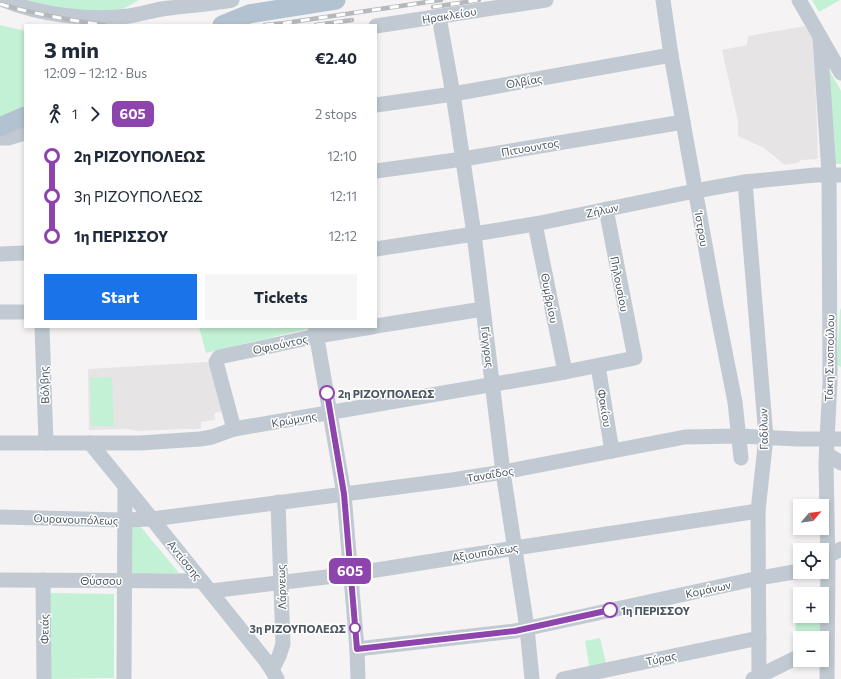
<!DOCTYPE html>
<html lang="en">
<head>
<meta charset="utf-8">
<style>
  :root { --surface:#fff; --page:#f6f6f7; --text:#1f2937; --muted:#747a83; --accent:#1a73e8 }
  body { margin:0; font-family:Commissioner,sans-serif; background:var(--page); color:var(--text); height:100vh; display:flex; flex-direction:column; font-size:15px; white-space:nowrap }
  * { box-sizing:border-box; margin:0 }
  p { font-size:13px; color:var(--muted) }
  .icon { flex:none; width:22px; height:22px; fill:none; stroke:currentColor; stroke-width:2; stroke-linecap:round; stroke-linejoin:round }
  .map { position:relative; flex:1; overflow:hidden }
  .sheet { position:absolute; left:24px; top:24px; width:353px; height:304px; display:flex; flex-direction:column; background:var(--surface); border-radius:0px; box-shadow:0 2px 6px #0003 }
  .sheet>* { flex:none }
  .badge { padding:0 8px; border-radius:6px; font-size:14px; line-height:26px }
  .needle { width:26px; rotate:61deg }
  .tools { position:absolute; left:793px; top:499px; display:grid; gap:8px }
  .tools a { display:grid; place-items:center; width:36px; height:36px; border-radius:0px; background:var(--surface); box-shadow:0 2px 6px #0003; font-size:20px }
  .map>.badge { position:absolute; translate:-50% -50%; box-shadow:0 0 0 2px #fff }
  .legs { display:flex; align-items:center; gap:6px; height:44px; padding:0 20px; font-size:13px }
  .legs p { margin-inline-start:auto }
  .overview { display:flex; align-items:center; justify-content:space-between; height:68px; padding:0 20px }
  h1 { font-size:22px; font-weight:700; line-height:30px }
  .action { display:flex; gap:8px; margin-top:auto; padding:8px 20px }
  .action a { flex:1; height:46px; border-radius:0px; background:var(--accent); color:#fff; font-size:16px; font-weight:700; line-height:46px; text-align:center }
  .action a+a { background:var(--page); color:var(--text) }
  ul { padding:0 20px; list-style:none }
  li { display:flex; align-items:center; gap:14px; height:40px; font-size:15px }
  li i { display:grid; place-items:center; width:6px; height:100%; margin:0 5px; background:currentColor }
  li i::after { content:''; width:10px; height:10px; margin:-5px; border:3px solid; border-radius:50%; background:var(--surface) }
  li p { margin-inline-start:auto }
  li:first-child i { background:linear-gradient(#0000 50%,currentColor 0) }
  li:last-child i { background:linear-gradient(currentColor 50%,#0000 0) }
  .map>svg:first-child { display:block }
</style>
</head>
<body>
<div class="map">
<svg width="841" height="679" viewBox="0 0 841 679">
  <rect width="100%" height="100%" fill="#f5f3f3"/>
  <g fill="#e6e4e5">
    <polygon points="805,26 814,39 818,159 801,160 798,163 785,165 764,148 738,136 738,121 722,50 747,45 748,36"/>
    <polygon points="208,362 222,412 214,413 215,420 201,422 201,429 183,429 139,431 127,429 89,430 88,369"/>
  </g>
  <g fill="#c3f1d5">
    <path d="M9,0H139C128,7 118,11 105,14Z"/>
    <polygon points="812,0 840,0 819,12"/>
    <polygon points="0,25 25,31 25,106 0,117"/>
    <polygon points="824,61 841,91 841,164 837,164 822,156"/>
    <polygon points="841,308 841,367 840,367 837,364 840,310"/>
    <polygon points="199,327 307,327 307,329 206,353"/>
    <polygon points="112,377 114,426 91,426 90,378"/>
    <polygon points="131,526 140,526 179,573 131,573"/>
    <polygon points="49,593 114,594 114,678 50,679"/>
    <polygon points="795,598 800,599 800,616 821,616 821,638 800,638 800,649 796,651"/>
    <polygon points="600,638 607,667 590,670 585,641"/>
  </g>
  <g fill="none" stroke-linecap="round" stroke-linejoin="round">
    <g stroke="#c1cad2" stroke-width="15">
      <path d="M4,0C40,15 91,21 129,16C140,14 151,11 162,9C185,6 209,4 232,0"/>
      <polyline points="663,0 671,55 716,306 735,402 741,458"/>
      <polyline points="799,0 841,73"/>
      <polyline points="439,17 453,94 474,234 503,472 527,628 532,679"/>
      <polyline points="376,26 546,0"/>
      <polyline points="820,37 829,174 830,383 827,439 826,463 828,566 827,679"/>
      <polyline points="376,105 453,94 671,55"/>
      <polyline points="0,138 8,138 25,133"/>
      <polyline points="376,171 463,159 683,122"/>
      <polyline points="745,182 766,437 758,511 759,676"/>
      <polyline points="535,224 565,372"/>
      <polyline points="376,249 474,234 535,224 695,191 745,182 815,175 841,175"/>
      <polyline points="0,254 25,253"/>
      <polyline points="0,312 25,312"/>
      <polyline points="376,326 483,309"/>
      <polyline points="42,327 46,443"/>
      <polyline points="315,327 344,494 357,649 358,679"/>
      <polyline points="598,366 612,451"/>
      <polyline points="234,429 216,362 219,357 317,336 372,327"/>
      <polyline points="0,443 140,443 200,439 212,437 234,429 565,372 635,358 606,209"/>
      <polyline points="90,443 152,519 266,661 272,670 277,679"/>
      <polyline points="827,454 841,463"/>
      <polyline points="0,517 124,520 152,519 452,480 503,472 685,437 739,436 797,439 841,439"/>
      <polyline points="828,556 841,549"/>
      <polyline points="0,580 202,581"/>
      <polyline points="43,580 44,679"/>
      <polyline points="211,591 351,574 515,548 758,511"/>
      <polyline points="357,649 515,631 759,578 800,571"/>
      <polyline points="272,670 279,656 283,644 278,502"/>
      <polyline points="124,679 125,486"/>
      <polyline points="563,679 759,638"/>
      <polyline points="753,679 800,656"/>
    </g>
    <g stroke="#b3c2d1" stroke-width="19">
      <polyline points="222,25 249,14 336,0"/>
      <polyline points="0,127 25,116"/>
    </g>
    <defs>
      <g id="rail">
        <path d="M0,4C34,14 69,20 104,25"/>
        <polyline points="433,7 479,0"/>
        <polyline points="265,25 285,23 441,0"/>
        <polyline points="316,25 352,20"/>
      </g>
    </defs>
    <use href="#rail" stroke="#b5b8bd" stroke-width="4.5"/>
    <use href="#rail" stroke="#fff" stroke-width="3" stroke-dasharray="9" stroke-linecap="butt"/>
  </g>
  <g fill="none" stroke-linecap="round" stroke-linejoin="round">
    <defs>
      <polyline id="line-1" points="327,393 344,494 357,649 515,631 610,610"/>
    </defs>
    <use href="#line-1" stroke="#fff" stroke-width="9"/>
    <use href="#line-1" stroke="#8e44ad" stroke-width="6"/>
  </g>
  <g fill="#fff" stroke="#8e44ad" stroke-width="2">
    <circle cx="327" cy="393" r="7"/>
    <circle cx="610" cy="610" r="7"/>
    <circle cx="355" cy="628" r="5"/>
  </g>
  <g text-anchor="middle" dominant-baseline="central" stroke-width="3" stroke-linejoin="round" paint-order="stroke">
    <g font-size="11" fill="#4a5661" stroke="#fff">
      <text transform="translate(449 15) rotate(-9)">Ηρακλείου</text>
      <text transform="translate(524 81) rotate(-10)">Ολβίας</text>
      <text transform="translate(530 147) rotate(-10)">Πιτυουντος</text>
      <text transform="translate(602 210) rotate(-12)">Ζήλων</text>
      <text transform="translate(702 229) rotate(80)">Ίστρου</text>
      <text transform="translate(620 284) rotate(79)">Πηλουσίου</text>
      <text transform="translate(550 298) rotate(79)">Θυμβρίου</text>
      <text transform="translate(280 344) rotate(-12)">Οφιούντος</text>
      <text transform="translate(488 347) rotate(83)">Γάγγρας</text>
      <text transform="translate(829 358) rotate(-89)">Τάκη Σινοπούλου</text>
      <text transform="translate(44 385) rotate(-92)">Βόλβης</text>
      <text transform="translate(605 408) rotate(80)">Φακίου</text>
      <text transform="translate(294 419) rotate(-10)">Κρώμνης</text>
      <text transform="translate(763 429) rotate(-91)">Γαδίλων</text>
      <text transform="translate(490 474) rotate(-10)">Ταναΐδος</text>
      <text transform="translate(76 519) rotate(2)">Ουρανουπόλεως</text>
      <text transform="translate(485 552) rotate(-9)">Αξιουπόλεως</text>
      <text transform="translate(185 560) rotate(51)">Αντίσσης</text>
      <text x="101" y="580">Θύσσου</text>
      <text transform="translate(281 587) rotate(-92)">Λάρνεως</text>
      <text transform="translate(708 589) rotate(-12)">Κομάνων</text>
      <text transform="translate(44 629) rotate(-91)">Φειάς</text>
      <text transform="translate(661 658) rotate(-12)">Τύρας</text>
    </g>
    <g font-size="11" font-weight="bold" fill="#4a5661" stroke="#fff" text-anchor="start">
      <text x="338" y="393">2η ΡΙΖΟΥΠΟΛΕΩΣ</text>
      <text x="621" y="610">1η ΠΕΡΙΣΣΟΥ</text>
      <text x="346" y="628" text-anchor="end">3η ΡΙΖΟΥΠΟΛΕΩΣ</text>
    </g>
  </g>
</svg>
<div class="tools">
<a><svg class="needle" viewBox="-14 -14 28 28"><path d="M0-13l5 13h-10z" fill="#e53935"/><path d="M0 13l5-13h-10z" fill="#747a83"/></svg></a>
<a><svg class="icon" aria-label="locate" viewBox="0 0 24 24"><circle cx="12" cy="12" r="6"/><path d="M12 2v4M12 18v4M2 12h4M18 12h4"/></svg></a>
<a>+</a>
<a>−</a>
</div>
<b class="badge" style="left:350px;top:571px;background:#8e44ad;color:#fff">605</b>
<section class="sheet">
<div class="overview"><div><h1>3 min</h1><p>12:09 – 12:12 · Bus</p></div><b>€2.40</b></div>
<div class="legs"><svg class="icon" aria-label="walk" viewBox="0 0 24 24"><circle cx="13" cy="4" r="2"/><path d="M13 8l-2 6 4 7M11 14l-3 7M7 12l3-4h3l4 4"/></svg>1<svg class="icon" aria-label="forward" viewBox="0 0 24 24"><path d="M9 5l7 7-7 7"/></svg><b class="badge" style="background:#8e44ad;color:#fff">605</b><p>2 stops</p></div>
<ul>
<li><i style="color:#8e44ad"></i><b>2η ΡΙΖΟΥΠΟΛΕΩΣ</b><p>12:10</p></li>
<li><i style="color:#8e44ad"></i><span>3η ΡΙΖΟΥΠΟΛΕΩΣ</span><p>12:11</p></li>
<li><i style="color:#8e44ad"></i><b>1η ΠΕΡΙΣΣΟΥ</b><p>12:12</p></li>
</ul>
<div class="action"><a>Start</a><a>Tickets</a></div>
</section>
</div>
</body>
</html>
